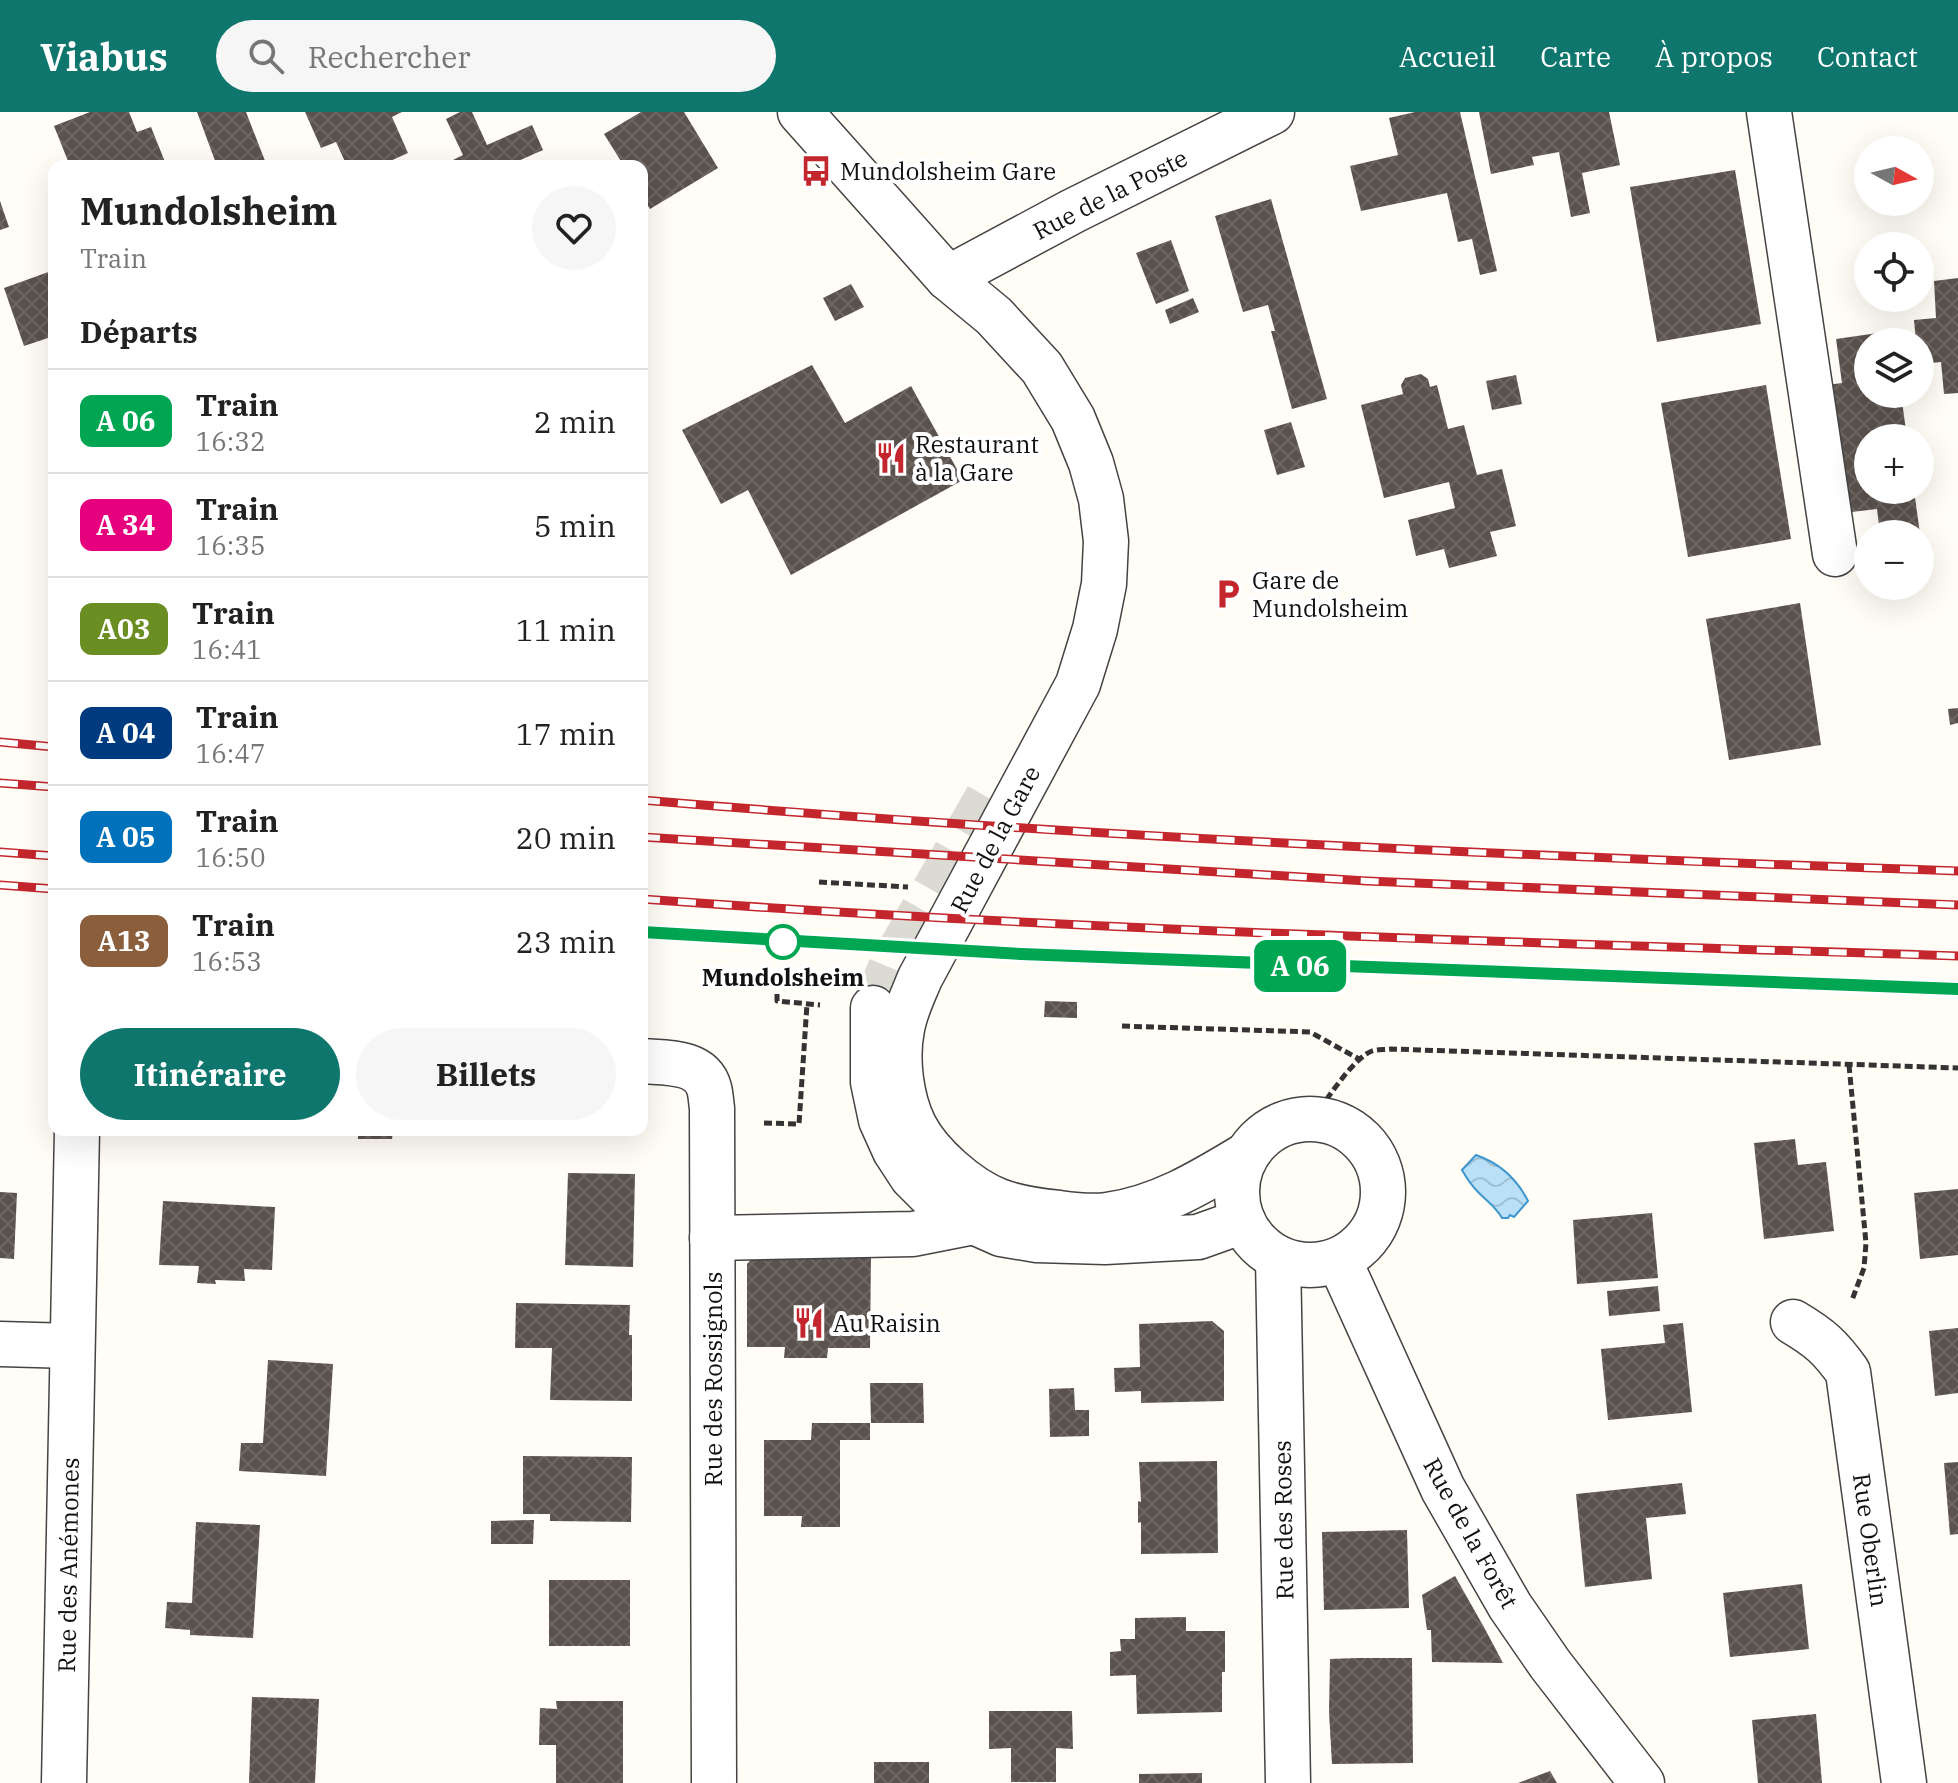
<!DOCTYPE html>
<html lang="fr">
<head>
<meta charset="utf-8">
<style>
  :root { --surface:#fff; --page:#f6f6f6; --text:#222; --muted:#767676; --line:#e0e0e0; --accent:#0f766e }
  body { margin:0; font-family:"IBM Plex Serif",serif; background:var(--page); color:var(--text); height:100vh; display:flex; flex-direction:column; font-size:30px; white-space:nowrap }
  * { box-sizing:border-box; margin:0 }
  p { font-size:26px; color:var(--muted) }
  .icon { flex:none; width:44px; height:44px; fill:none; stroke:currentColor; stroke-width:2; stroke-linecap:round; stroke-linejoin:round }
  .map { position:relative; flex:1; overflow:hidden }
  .sheet { position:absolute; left:48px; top:48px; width:600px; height:976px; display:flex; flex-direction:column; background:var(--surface); border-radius:16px; box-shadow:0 8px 32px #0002 }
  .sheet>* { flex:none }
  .badge { padding:0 16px; border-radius:12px; font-size:28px; line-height:52px }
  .needle { width:52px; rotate:98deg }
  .controls { position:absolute; left:1854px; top:24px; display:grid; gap:16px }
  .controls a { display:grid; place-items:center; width:80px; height:80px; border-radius:50%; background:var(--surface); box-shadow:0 8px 32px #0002; font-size:40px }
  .map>.badge { position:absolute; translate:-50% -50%; box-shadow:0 0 0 4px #fff }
  h2 { padding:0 32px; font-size:30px; line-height:72px }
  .round { display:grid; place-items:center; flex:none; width:84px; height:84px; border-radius:42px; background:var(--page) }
  .summary { display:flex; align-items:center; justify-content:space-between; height:136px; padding:0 32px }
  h1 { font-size:38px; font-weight:800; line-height:60px }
  .primary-button { display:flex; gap:16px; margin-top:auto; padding:16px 32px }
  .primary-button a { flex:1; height:92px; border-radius:48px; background:var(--accent); color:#fff; font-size:32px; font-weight:800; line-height:92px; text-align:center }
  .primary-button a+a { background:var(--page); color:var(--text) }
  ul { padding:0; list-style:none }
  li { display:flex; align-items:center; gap:24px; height:104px; padding:0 32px; border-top:2px solid var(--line) }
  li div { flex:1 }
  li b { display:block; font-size:30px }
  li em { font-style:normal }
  li .badge { min-width:88px; font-weight:700; text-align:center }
  header { display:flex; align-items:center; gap:48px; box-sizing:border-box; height:112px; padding:0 40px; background:var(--accent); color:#fff }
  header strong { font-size:38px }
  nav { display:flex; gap:44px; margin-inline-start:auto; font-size:28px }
  .search { width:560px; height:72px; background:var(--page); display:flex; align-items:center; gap:20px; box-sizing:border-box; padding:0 28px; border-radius:44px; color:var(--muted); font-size:30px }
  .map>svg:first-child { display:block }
</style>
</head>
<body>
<header>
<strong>Viabus</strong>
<div class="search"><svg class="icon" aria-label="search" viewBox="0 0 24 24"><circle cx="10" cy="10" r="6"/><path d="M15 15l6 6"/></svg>Rechercher</div>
<nav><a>Accueil</a><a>Carte</a><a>À propos</a><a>Contact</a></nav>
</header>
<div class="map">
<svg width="1958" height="1671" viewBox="0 0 1958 1671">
  <defs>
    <pattern id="water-waves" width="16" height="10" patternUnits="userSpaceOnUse" patternTransform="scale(2)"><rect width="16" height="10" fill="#b9e0f7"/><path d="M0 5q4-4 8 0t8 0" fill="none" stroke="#9ebfd3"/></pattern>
    <pattern id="building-cross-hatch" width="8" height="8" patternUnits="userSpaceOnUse" patternTransform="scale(2)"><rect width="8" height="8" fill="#5a524d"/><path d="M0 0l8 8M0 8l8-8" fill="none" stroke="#6d6662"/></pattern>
  </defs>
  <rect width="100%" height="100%" fill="#fffdf5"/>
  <path fill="url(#water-waves)" stroke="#3f96cf" stroke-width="2" d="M1476,1043C1499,1051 1517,1067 1528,1089L1514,1105L1510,1103L1508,1106H1502C1496,1095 1488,1090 1479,1081C1472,1074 1467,1067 1462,1058Z"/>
  <g fill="url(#building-cross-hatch)">
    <polygon points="90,0 129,0 137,20 151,15 165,50 155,54 70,54 54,14"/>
    <polygon points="197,0 246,0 267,54 217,54"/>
    <polygon points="305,0 402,0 392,5 408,41 379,54 347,54 336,30 321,36"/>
    <polygon points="460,0 472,0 487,33 532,13 543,38 507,54 441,54 463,43 446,7"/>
    <polygon points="641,0 684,0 718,56 650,97 642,84 642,54 624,54 604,22"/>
    <polygon points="1415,0 1460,0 1497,159 1480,163 1472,127 1458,130 1447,81 1361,99 1350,54 1398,43 1389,6"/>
    <polygon points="1479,0 1609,0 1620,53 1582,61 1590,101 1571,105 1559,40 1532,45 1534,53 1491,62"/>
    <polygon points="1735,58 1761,212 1657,230 1630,75"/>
    <polygon points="1271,87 1327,287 1292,297 1271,219 1275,219 1268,193 1243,200 1215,104"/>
    <polygon points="0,89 9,115 0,118"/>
    <polygon points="1171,128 1189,179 1156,192 1136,141"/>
    <polygon points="54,158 54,224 24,234 4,176"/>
    <polygon points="1958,166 1958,281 1944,282 1941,250 1920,252 1920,230 1916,230 1914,208 1936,206 1934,169"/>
    <polygon points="851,172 864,195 835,209 823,186"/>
    <polygon points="1193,186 1199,200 1170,212 1165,198"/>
    <polygon points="1892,219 1894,230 1868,230 1868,282 1901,282 1907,326 1868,326 1868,378 1914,378 1920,422 1880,422 1877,397 1843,401 1827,273 1842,271 1836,227"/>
    <polygon points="812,253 845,311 911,274 963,368 791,463 748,378 721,392 682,318"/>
    <polygon points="1421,262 1428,267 1430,275 1437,273 1448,317 1464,313 1477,363 1502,357 1516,414 1490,420 1497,444 1449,456 1444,437 1416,444 1408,408 1455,396 1449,370 1384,386 1361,293 1403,282 1401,273 1405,266"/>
    <polygon points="1516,263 1522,292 1492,298 1486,269"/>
    <polygon points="1766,273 1791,427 1688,445 1661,291"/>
    <polygon points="1291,310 1305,355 1277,363 1264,318"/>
    <polygon points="1800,491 1821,633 1729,648 1706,507"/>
    <polygon points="1958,596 1958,611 1950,613 1948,597"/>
    <polygon points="1045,889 1077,890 1077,906 1044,905"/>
    <polygon points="358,1018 393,1018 392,1027 358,1027"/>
    <polygon points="1795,1027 1798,1053 1826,1050 1834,1119 1764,1127 1754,1031"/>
    <polygon points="568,1061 635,1062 633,1155 565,1153"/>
    <polygon points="1958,1077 1958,1143 1920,1147 1914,1081"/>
    <polygon points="0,1080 17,1081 14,1147 0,1146"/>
    <polygon points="163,1089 275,1095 272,1158 244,1157 245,1169 215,1168 216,1172 197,1171 199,1154 159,1153"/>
    <polygon points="1652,1101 1658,1166 1577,1172 1573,1108"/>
    <polygon points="758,1140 871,1141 870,1236 828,1236 827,1246 784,1246 785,1235 747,1235 747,1152"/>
    <polygon points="1658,1174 1660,1199 1609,1204 1607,1179"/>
    <polygon points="516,1191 630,1193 629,1223 632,1223 632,1289 550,1288 552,1236 515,1236"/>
    <polygon points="1212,1209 1224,1219 1224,1289 1141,1291 1141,1279 1115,1280 1114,1256 1140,1255 1139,1212"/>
    <polygon points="1683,1211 1692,1300 1608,1308 1601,1237 1665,1231 1663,1213"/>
    <polygon points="1958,1216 1958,1281 1935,1284 1929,1219"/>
    <polygon points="268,1248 333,1252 326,1364 239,1359 241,1331 263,1331"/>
    <polygon points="870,1271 923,1271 924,1311 871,1311"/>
    <polygon points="1074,1276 1075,1298 1089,1298 1089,1324 1050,1325 1049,1277"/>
    <polygon points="812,1311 870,1311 870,1328 840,1328 840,1415 801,1415 802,1404 764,1404 764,1328 811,1328"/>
    <polygon points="523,1344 632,1345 631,1410 550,1409 550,1402 523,1402"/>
    <polygon points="1217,1349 1218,1441 1141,1442 1141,1410 1138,1411 1138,1389 1141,1390 1139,1350"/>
    <polygon points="1958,1350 1958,1422 1950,1423 1944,1351"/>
    <polygon points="1682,1371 1686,1402 1646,1406 1652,1467 1585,1475 1576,1382"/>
    <polygon points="534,1408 533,1432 491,1432 491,1409"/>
    <polygon points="196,1410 260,1413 253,1526 190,1523 190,1518 165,1516 167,1490 192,1491"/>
    <polygon points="1407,1418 1409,1496 1324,1498 1322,1420"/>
    <polygon points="1455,1464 1485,1517 1503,1551 1432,1550 1431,1518 1427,1518 1422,1483"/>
    <rect x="549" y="1468" width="81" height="66"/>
    <polygon points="1802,1472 1809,1537 1730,1545 1723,1481"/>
    <polygon points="1186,1505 1186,1519 1225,1519 1225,1560 1222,1560 1222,1600 1137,1602 1136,1563 1110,1564 1110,1540 1121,1539 1120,1527 1135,1527 1135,1506"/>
    <polygon points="1357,1546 1412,1546 1413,1651 1332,1652 1329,1600 1330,1547"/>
    <polygon points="252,1585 319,1587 315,1671 249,1671"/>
    <polygon points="556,1589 623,1589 623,1671 556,1671 556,1633 539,1633 540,1596 557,1597"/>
    <polygon points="989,1599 1072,1599 1073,1637 1056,1636 1056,1670 1011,1670 1011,1636 989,1637"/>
    <polygon points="1816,1602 1822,1671 1758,1671 1752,1608"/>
    <rect x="874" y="1650" width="55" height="21"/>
    <polygon points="1550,1659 1557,1671 1518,1671"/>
    <polygon points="1202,1661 1202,1671 1139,1671 1139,1662"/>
  </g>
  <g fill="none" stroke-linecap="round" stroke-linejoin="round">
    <polyline stroke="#dbdad3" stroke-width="44" stroke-dasharray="44 22" stroke-linecap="butt" points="873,896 890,855 987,685"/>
    <defs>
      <g id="minor">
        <path d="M800,0L948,166L994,204L1042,256L1073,307L1091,351L1101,387L1106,429L1104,472L1095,517L1078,572L920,866C913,883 905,899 902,917C896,947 901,986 914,1013C929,1043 968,1077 999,1089C1018,1096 1039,1099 1059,1101C1074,1103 1092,1105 1107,1103C1159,1096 1203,1069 1246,1043"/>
        <polyline points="1769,0 1835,442"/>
        <polyline points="948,166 1073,99 1272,0"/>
        <polyline points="873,896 873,970 881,1008 895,1039 912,1065 935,1088 974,1110 1001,1122 1037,1128 1105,1130 1198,1125 1243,1109"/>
        <path d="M642,949C665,951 701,948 709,976C711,983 711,990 712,996L714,1671"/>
        <circle cx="1310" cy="1080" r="73"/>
        <polyline points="712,1126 913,1122 974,1110"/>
        <polyline points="1278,1146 1288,1671"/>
        <polyline points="1339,1148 1443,1377 1510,1494 1550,1552 1642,1671"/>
        <path d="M1793,1210C1820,1226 1830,1235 1848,1260L1904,1671"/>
        <polyline points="0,1232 72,1234"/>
        <polyline points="64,1671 77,1018"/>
      </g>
    </defs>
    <use href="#minor" stroke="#444" stroke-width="47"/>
    <g stroke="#333" stroke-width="5" stroke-dasharray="8 4" stroke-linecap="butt">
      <polyline points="819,770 908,775"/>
      <polyline points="777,882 777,889 820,893"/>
      <polyline points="1122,914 1310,920 1359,947"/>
      <polyline points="1849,953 1866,1131 1864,1156 1852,1188"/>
      <path d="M1313,1007C1325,990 1353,946 1372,939C1377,937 1385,938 1391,937L1958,956"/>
      <polyline points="764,1011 799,1012 807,892"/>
    </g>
    <use href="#minor" stroke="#fff" stroke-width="44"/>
    <defs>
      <g id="rail">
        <polyline points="0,630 54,635"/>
        <polyline points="0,671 54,675"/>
        <path d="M642,688C1080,725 1519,744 1958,759"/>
        <polyline points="642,725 1367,769 1958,793"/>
        <polyline points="0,740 54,744"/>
        <polyline points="0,773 54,777"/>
        <path d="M642,787C1080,819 1519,830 1958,844"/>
        <polyline points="642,820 1021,842 1958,877"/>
      </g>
    </defs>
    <use href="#rail" stroke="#c4262e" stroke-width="9"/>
    <use href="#rail" stroke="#fff" stroke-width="6" stroke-dasharray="18" stroke-linecap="butt"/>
  </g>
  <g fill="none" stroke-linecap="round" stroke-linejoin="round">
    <defs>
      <polyline id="line" points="642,820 1021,842 1958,877"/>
    </defs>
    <use href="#line" stroke="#fff" stroke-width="18"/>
    <use href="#line" stroke="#00a651" stroke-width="12"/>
  </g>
  <defs>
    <symbol id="bus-bare" viewBox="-9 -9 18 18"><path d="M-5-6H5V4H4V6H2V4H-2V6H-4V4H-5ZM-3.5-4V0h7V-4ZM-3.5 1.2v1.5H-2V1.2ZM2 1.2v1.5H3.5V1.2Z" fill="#c4262e" stroke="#fff" stroke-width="2.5" paint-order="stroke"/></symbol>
    <symbol id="restaurant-bare" viewBox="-9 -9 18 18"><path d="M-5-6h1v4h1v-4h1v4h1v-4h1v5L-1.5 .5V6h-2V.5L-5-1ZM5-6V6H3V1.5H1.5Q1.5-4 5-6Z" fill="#c4262e" stroke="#fff" stroke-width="2.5" paint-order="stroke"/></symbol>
    <symbol id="parking-bare" viewBox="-9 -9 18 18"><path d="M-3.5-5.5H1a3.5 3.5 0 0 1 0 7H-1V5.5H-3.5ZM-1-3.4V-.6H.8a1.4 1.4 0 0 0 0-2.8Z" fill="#c4262e" stroke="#fff" stroke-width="2.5" paint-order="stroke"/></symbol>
  </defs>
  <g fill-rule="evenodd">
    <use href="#bus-bare" x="794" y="37" width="44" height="44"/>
    <use href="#restaurant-bare" x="869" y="324" width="44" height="44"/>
    <use href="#parking-bare" x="1206" y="460" width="44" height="44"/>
    <use href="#restaurant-bare" x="787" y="1189" width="44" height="44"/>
  </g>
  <circle fill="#fff" stroke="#00a651" stroke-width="4" cx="783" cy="830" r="16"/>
  <g text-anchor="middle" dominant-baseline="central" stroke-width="8" stroke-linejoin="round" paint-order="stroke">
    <g font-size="24" fill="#111" stroke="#fff" text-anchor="start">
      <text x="840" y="59">Mundolsheim Gare</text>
      <text x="915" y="332">Restaurant<tspan x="915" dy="28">à la Gare</tspan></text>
      <text x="1252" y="468">Gare de<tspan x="1252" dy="28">Mundolsheim</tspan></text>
      <text x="833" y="1211">Au Raisin</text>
    </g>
    <g font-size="24" fill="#111" stroke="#fff">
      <text transform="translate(1110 82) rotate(-27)">Rue de la Poste</text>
      <text transform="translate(995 727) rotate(-62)">Rue de la Gare</text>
      <text transform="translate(713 1267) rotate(-90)">Rue des Rossignols</text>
      <text transform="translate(1283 1408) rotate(-91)">Rue des Roses</text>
      <text transform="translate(1471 1421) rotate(61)">Rue de la Forêt</text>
      <text transform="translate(1871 1428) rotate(82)">Rue Oberlin</text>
      <text transform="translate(68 1453) rotate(-89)">Rue des Anémones</text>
    </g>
    <g font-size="24" font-weight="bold" fill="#111" stroke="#fff">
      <text x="783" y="865">Mundolsheim</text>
    </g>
  </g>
</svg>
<div class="controls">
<a><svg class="needle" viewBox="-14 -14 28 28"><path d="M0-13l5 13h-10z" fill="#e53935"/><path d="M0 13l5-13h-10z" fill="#767676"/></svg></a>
<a><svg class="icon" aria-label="locate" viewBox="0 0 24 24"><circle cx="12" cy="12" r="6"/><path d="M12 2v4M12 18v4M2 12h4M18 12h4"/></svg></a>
<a><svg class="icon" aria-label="layers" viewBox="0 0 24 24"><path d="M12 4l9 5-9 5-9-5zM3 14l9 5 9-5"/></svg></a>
<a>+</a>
<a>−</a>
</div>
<b class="badge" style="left:1300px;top:854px;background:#00a651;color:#fff">A 06</b>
<section class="sheet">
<div class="summary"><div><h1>Mundolsheim</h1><p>Train</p></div><a class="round"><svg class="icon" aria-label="heart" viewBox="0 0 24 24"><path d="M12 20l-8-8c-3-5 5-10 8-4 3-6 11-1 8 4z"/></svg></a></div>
<h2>Départs</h2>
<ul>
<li><span class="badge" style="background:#00a651;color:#fff">A 06</span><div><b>Train</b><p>16:32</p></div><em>2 min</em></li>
<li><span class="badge" style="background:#e6007e;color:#fff">A 34</span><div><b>Train</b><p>16:35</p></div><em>5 min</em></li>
<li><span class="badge" style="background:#6b8e23;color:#fff">A03</span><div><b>Train</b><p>16:41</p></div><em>11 min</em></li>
<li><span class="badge" style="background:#003b80;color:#fff">A 04</span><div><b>Train</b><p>16:47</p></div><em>17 min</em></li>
<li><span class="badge" style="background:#0072bc;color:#fff">A 05</span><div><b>Train</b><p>16:50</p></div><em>20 min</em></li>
<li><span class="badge" style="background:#8b5e3c;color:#fff">A13</span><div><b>Train</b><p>16:53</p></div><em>23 min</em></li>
</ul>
<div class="primary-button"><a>Itinéraire</a><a>Billets</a></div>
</section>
</div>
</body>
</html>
